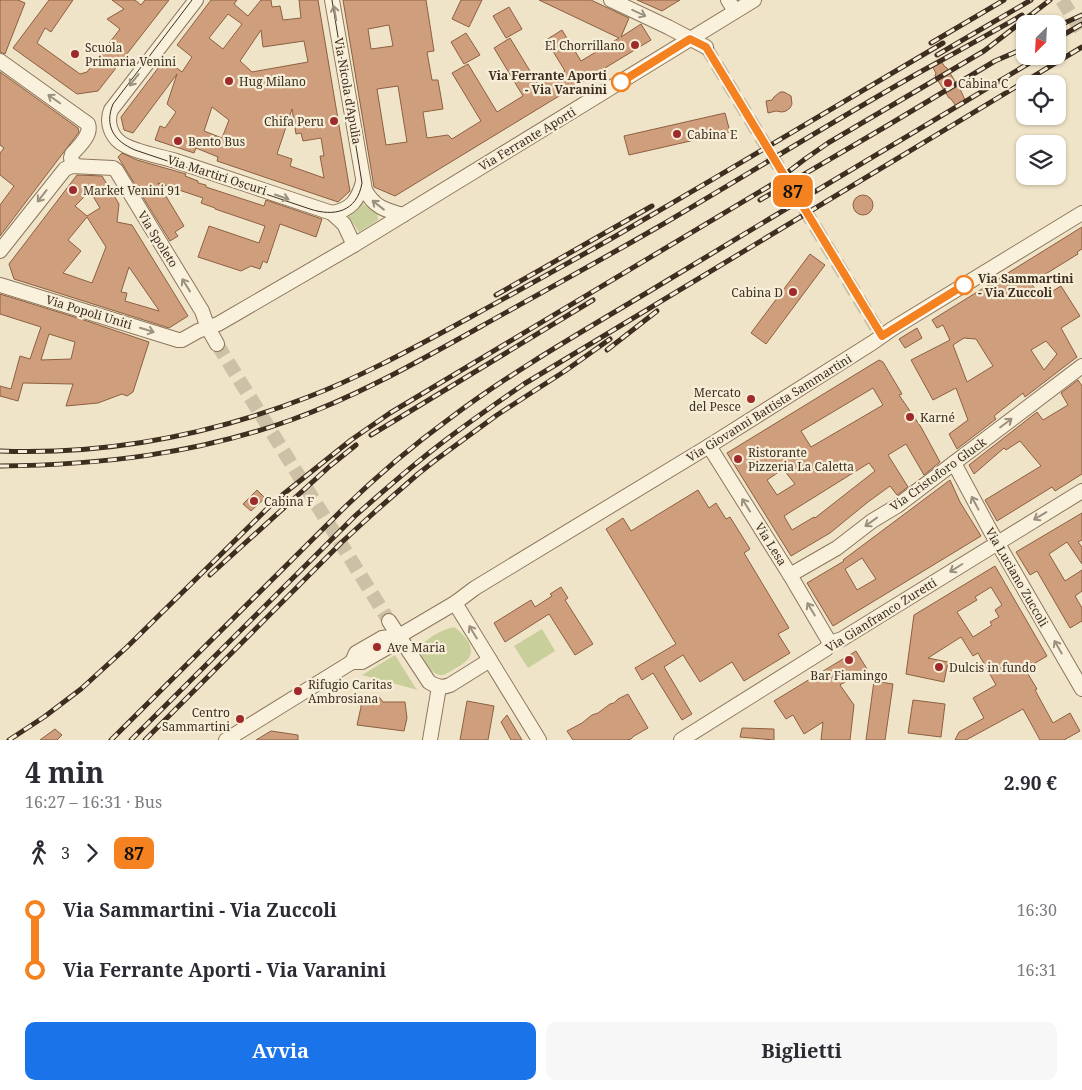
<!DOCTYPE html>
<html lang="it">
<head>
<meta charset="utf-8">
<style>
  :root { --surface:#fff; --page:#f7f7f7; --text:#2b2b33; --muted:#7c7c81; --accent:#1a73e8 }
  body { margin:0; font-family:"Noto Serif",serif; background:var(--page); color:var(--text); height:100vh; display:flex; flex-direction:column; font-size:19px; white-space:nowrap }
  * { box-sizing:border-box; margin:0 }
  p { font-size:16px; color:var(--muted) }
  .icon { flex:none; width:28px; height:28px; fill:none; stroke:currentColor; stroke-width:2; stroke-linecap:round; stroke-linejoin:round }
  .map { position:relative; height:740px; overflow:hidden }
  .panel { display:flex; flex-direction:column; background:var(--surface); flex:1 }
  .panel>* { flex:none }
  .badge { padding:0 10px; border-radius:8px; font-size:18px; line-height:32px }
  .needle { width:32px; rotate:204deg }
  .controls { position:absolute; left:1016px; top:15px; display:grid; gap:10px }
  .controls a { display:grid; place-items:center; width:50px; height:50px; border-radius:10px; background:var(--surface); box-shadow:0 1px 4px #0004; font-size:25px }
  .map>.badge { position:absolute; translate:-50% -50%; box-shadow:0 0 0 2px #fff }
  .legs { display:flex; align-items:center; gap:8px; height:55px; padding:0 25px; font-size:16px }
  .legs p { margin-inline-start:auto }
  .headline { display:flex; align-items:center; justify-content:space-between; height:85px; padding:0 25px }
  h1 { font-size:28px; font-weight:700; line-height:38px }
  .action { display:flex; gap:10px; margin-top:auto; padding:10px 25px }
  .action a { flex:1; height:58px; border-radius:10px; background:var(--accent); color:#fff; font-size:20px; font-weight:700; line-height:58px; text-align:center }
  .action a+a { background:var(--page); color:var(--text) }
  ul { padding:0 25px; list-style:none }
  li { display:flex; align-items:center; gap:18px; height:60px; font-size:19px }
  li i { display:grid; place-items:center; width:8px; height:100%; margin:0 6px; background:currentColor }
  li i::after { content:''; width:12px; height:12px; margin:-6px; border:4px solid; border-radius:50%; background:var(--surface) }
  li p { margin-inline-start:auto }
  li:first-child i { background:linear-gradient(#0000 50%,currentColor 0) }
  li:last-child i { background:linear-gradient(currentColor 50%,#0000 0) }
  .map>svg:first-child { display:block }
</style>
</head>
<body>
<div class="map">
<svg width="1082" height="740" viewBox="0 0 1082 740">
  <rect width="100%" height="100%" fill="#f0e4c8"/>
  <g fill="#c9cf9b">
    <polygon points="361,197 363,204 377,214 378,220 359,232 346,213"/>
    <path d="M454,627C464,634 479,650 466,661C463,664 460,666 456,668C451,671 445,676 439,675C432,673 428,666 425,661C422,657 420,652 422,647C426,637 445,629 454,627Z"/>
    <polygon points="542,629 555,651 528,668 514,646"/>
    <polygon points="395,655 415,687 418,690 362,675"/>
  </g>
  <g fill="#cf9f7d" stroke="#8d5f41" fill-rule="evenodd">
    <polygon points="0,0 18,0 25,3 5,54 0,52"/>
    <polygon points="49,0 73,0 51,32 45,28 37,43 80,74 87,72 120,29 107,19 124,9 112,0 135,0 141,5 145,0 169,0 98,91 77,94 13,48"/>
    <path d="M211,0H237L234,4L248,16L261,0H271L272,7L280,6L283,20L301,18L299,0H318L350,191L338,202L217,161L218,157L196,148L194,153L155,140L160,126L165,128L176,112L167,104L177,74L133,133L124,130L121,117L165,59L182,72L192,57L177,45ZM228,14L242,24L223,49L209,38ZM261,30L263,47L304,41L308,62L252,72L240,61ZM212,107L229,120L222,138L204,131ZM292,109L296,134L301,133L303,141L321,138L324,156H320L324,178L290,166L292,159L277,154Z"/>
    <path d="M343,0H426L434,51L427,52L432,80H438L443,109L423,112L427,138L448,135L452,139L481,121L452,73L468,64L497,112L523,96L494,48L510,38L539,86L565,71L546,40L562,30L581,61L619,38L539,0H591L629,18L621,37L641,24L651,40L395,196L374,187ZM389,25L393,46L371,49L368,29ZM398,86L407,142L386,145L377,89Z"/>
    <polygon points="461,0 482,0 469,27 452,19"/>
    <polygon points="637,0 680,0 662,11"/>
    <polygon points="509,7 522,29 506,38 493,16"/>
    <polygon points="466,33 480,55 464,64 451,42"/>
    <polygon points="941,61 945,67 947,68 961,91 965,100 956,106 951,99 949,98 935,76 936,73 932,66"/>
    <polygon points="0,72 78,128 79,132 0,236 0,205 14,186 0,175 0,153 4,148 0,145"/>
    <polygon points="780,92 784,92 791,96 792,104 790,108 786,111 782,112 776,111 768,113 766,101 772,100 774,97"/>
    <polygon points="725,113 730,132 629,155 624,136"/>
    <polygon points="122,153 137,160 186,174 185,176 198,181 198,183 206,185 206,187 264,206 266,200 322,219 316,237 280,224 267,263 263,261 260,269 251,266 241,271 198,257 209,226 259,243 265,226 215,209 215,208 201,203 203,198 158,183 184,226 175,232 178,236 170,241 118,157"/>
    <path d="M77,175L102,176L119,204L117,222L132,225L188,316L169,328L14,279L9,264ZM90,191L100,208L87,216L75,206ZM87,217L106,247L92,283L63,273L81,251L68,240ZM129,267L158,309L159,311L125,301L127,293L121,292Z"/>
    <circle cx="863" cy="205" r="10"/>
    <path d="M1082,227V249L1077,252L1078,254L1031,283L1041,298L1061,286L1080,316L1061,328L1077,357L1025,397L1023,393L994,416L996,419L957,449L949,434L968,420L956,388L933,400L911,360L950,340L943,325L937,328L932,320ZM964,338L976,339L993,366L967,382L953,345ZM1046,341L1057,354L1044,370L1031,350Z"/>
    <polygon points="810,254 825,265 766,344 751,333"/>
    <path d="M0,294L84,320L149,342L133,392L127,396L122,394L98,403L66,406L73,384L23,383L18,401L0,396V386L11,389L20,356L30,359L41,327L0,314ZM49,334L75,342L71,359L41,360Z"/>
    <polygon points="917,328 922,338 905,348 899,339"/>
    <path d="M879,360L883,362L902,394L899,395L921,427L940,462L924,475L906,444L888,455L908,487L897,495L890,486L868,502L830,533L791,556L727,453ZM873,388L883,405L811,447L801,431ZM869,463L875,471L815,518L814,517L792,530L784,516ZM783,469L795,484L777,495L767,480Z"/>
    <polygon points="1078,380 1082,386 1082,474 1055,491 1052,487 997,521 985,500 1041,466 1020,441 1006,450 1004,448 974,474 969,465 1037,412 1043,420 1068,405 1061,393"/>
    <path d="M950,480L960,502L981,536L833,626L807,583L844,561L843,560ZM862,558L876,579L857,590L845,569Z"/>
    <polygon points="257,490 265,498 251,511 243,504"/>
    <polygon points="698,490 709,508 716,503 726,519 730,517 750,549 744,553 789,628 778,634 790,653 744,681 732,662 700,682 683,655 664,667 692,714 682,720 653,673 642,680 635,668 676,644 606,529 623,518 631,531"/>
    <polygon points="1082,513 1082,540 1078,542 1082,547 1082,564 1067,542 1049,554 1065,581 1082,570 1082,591 1075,596 1082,608 1082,621 1070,628 1037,571 1030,575 1016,552"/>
    <path d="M995,566L1047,656L1025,669L1037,689L1035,690L1053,723L1070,713L1080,731L1064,740H1040L1023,709L966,740H955L959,732L984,718L973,698L996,685L978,653L973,656L961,637L928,658L948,662L944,682L906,674L914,615ZM991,587L1002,605L995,610L999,617L990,622L992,625L973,637L957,612L977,600L975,597Z"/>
    <polygon points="561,587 568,598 565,600 593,644 575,655 549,614 505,642 494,623 531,600 535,607 552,596 550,594"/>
    <polygon points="856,651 867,669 840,685 854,705 850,740 821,740 823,722 804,734 793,715 786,719 774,701"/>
    <polygon points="874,681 893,684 885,740 866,740"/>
    <polygon points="628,694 648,728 634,736 631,739 627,740 573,740 567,731 582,723 592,715 598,713 610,704 614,703 618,699"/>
    <polygon points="376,696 380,698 383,702 405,702 407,718 404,731 357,725 361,707 360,698"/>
    <polygon points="913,700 945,704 941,737 908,733"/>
    <polygon points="467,701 494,706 488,740 460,740"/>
    <polygon points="507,715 522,740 511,740 501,722"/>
    <polygon points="742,728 774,729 774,740 740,737"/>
    <polygon points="55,729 62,735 57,740 40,740"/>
    <polygon points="271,731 298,735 298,740 256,740"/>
  </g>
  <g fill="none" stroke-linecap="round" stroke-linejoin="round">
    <g stroke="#ccc0a6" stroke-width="14" stroke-dasharray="14 7" stroke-linecap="butt">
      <polyline points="1062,0 1082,32"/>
      <polyline points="706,47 876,327"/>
      <polyline points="217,344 389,621"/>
    </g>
    <defs>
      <g id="minor">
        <path d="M196,0L111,110C106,122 111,136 121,143C134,152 160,156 176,161C228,178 280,196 332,213L344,224L354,245"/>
        <path d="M332,0L365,190C374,207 385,210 403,215"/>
        <polyline points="611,0 668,27 706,47"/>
        <polyline points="728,0 735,11"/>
        <path d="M0,61L88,124C92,135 79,146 72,154L71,158L72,162L77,166"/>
        <path d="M332,213C351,210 358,200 363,182"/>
        <polyline points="0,251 65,169 72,166 113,168 116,170 202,311 208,328 217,344"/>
        <polyline points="0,285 178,340 182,340 198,331 218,324 354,245 754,0"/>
        <polyline points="709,446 790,575 830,643"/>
        <polyline points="954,463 990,530 1082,689"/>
        <polyline points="790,575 837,548 872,521 897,506 1082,366"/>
        <polyline points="455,603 539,740"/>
        <path d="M389,621L429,682C437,687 442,688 450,685L490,660"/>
        <polyline points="352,662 356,653 382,638 399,636"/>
        <polyline points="226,740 352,662 362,662 388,647 399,636 455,603 475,588 709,446 872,343 892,329 1082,213"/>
        <polyline points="430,740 439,687"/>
        <polyline points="681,740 826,649 830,643 842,639 1082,491"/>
      </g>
    </defs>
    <use href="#minor" stroke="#8d765c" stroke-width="16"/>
    <use href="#minor" stroke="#faf1dc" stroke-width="14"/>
    <path stroke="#3d2e20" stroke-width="1" d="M192,0L113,104C104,126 114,141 135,150L310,209C334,217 357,212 362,183L332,0"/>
    <defs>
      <g id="rail">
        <polyline points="1058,26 1082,15"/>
        <polyline points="1058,38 1082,24"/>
        <polyline points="931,43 1004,0"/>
        <polyline points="937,55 1031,0"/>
        <polyline points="760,200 885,127 995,61 1025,48"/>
        <polyline points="496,295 652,206"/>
        <polyline points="607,350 657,311"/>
        <polyline points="371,435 593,300"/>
        <path d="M0,451C105,455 210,435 308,397C363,376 415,347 467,319C516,292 565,265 614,237C724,173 833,108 943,43"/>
        <path d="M0,466C100,465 196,454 291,420C358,396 417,362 480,327C539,294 599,261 658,227C743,177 827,125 913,76C949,56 986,36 1022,15"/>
        <polyline points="210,575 330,466 356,445"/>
        <polyline points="9,740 44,717 81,689 127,647 276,500 351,440 390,413 771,185 805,159 828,143 984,51 1050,0"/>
        <path d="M111,740L344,508C377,476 412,446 449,419C518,367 594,325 668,280C792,205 916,131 1041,56"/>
        <path d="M131,740L355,516C381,493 407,470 434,449C463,426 494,405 524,384L1082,47"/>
        <polyline points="145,740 342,542 378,509 418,474 437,459 497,415 565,371 610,339"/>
      </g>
    </defs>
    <use href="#rail" stroke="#3d2e20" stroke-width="5"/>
    <use href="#rail" stroke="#f7eed8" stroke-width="3" stroke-dasharray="9" stroke-linecap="butt"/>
  </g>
  <defs><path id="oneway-shaft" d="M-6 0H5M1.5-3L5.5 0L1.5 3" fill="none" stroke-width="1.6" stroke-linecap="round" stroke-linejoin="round" transform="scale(1.25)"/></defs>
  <g stroke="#9c907e">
    <use href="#oneway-shaft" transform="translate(335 13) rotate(-100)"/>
    <use href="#oneway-shaft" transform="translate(639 13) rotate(25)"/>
    <use href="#oneway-shaft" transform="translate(134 80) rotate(128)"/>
    <use href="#oneway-shaft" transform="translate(54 99) rotate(-145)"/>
    <use href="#oneway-shaft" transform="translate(42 196) rotate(128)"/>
    <use href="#oneway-shaft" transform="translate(282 197) rotate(19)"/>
    <use href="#oneway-shaft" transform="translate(378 205) rotate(-142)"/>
    <use href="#oneway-shaft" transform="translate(186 285) rotate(-122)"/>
    <use href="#oneway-shaft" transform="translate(147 330) rotate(17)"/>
    <use href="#oneway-shaft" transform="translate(1006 423) rotate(-37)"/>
    <use href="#oneway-shaft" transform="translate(975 503) rotate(-118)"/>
    <use href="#oneway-shaft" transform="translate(746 505) rotate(-122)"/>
    <use href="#oneway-shaft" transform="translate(1040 516) rotate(149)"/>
    <use href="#oneway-shaft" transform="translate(871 522) rotate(144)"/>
    <use href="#oneway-shaft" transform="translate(956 568) rotate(148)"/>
    <use href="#oneway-shaft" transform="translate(811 609) rotate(-121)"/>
    <use href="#oneway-shaft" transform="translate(473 632) rotate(-121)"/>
    <use href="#oneway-shaft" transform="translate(1058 647) rotate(-120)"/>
  </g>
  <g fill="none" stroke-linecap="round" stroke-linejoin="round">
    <defs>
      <polyline id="line-1" points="621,82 690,39 706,47 882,336 964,285"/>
    </defs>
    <use href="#line-1" stroke="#fff" stroke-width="11"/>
    <use href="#line-1" stroke="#f58220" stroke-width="8"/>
  </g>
  <g fill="#9e2a2b" stroke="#f7eed8" stroke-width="2">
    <circle cx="635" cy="45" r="5"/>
    <circle cx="75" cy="54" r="5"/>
    <circle cx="229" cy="81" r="5"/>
    <circle cx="948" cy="83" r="5"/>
    <circle cx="334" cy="121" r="5"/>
    <circle cx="677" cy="134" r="5"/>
    <circle cx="178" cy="141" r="5"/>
    <circle cx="73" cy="190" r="5"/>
    <circle cx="793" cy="292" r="5"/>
    <circle cx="751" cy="399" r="5"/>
    <circle cx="910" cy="417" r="5"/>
    <circle cx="738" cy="459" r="5"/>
    <circle cx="254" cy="501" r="5"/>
    <circle cx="377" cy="647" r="5"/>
    <circle cx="849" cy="660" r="5"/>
    <circle cx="939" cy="667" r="5"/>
    <circle cx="298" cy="691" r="5"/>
    <circle cx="240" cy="719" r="5"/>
  </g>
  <g fill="#fff" stroke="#f58220" stroke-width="2.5">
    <circle cx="621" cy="82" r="9"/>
    <circle cx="964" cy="285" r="9"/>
  </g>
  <g text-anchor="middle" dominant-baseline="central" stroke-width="4.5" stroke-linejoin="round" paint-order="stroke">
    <g font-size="12" fill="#3d2e20" stroke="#f7eed8" text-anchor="start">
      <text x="625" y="45" text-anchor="end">El Chorrillano</text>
      <text x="85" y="47">Scuola<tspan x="85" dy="14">Primaria Venini</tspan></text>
      <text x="239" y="81">Hug Milano</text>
      <text x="958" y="83">Cabina C</text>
      <text x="324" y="121" text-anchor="end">Chifa Peru</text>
      <text x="687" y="134">Cabina E</text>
      <text x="188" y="141">Bento Bus</text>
      <text x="83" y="190">Market Venini 91</text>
      <text x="783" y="292" text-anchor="end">Cabina D</text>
      <text x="741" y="392" text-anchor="end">Mercato<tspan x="741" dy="14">del Pesce</tspan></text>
      <text x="920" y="417">Karné</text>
      <text x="748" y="452">Ristorante<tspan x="748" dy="14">Pizzeria La Caletta</tspan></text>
      <text x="264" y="501">Cabina F</text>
      <text x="387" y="647">Ave Maria</text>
      <text x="949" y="667">Dulcis in fundo</text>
      <text x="849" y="675" text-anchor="middle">Bar Fiamingo</text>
      <text x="308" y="684">Rifugio Caritas<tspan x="308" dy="14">Ambrosiana</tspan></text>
      <text x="230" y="712" text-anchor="end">Centro<tspan x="230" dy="14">Sammartini</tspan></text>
    </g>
    <g font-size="12" font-weight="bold" fill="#3d2e20" stroke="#f7eed8" text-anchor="end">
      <text x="607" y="75">Via Ferrante Aporti<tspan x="607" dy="14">- Via Varanini</tspan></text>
      <text x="978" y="278" text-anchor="start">Via Sammartini<tspan x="978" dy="14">- Via Zuccoli</tspan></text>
    </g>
    <g font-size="12" fill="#3d2e20" stroke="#f7eed8">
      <text transform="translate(348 91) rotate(80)">Via Nicola d'Apulia</text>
      <text transform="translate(527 139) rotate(-31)">Via Ferrante Aporti</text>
      <text transform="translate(217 175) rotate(18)">Via Martiri Oscuri</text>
      <text transform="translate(158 239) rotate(58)">Via Spoleto</text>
      <text transform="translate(89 312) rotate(17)">Via Popoli Uniti</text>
      <text transform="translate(769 408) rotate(-32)">Via Giovanni Battista Sammartini</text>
      <text transform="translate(938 474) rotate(-36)">Via Cristoforo Gluck</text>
      <text transform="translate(771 544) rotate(58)">Via Lesa</text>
      <text transform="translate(1017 577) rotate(60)">Via Luciano Zuccoli</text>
      <text transform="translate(881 615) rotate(-32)">Via Gianfranco Zuretti</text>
    </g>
  </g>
</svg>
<div class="controls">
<a><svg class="needle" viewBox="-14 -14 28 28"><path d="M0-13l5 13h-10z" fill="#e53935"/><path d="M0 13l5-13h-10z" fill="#7c7c81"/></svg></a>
<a><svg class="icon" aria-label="locate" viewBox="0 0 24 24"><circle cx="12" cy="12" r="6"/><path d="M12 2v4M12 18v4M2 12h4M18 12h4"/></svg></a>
<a><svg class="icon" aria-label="layers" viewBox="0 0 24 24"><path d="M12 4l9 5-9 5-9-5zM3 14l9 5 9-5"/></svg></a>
</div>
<b class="badge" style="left:793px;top:191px;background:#f58220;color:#111">87</b>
</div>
<section class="panel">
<div class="headline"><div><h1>4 min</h1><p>16:27 – 16:31 · Bus</p></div><b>2.90 €</b></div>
<div class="legs"><svg class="icon" aria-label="walk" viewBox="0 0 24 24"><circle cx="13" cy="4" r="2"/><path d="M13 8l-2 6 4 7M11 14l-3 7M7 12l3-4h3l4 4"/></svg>3<svg class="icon" aria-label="forward" viewBox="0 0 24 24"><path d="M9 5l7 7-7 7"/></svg><b class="badge" style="background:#f58220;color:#111">87</b></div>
<ul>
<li><i style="color:#f58220"></i><b>Via Sammartini - Via Zuccoli</b><p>16:30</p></li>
<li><i style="color:#f58220"></i><b>Via Ferrante Aporti - Via Varanini</b><p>16:31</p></li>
</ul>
<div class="action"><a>Avvia</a><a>Biglietti</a></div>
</section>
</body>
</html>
